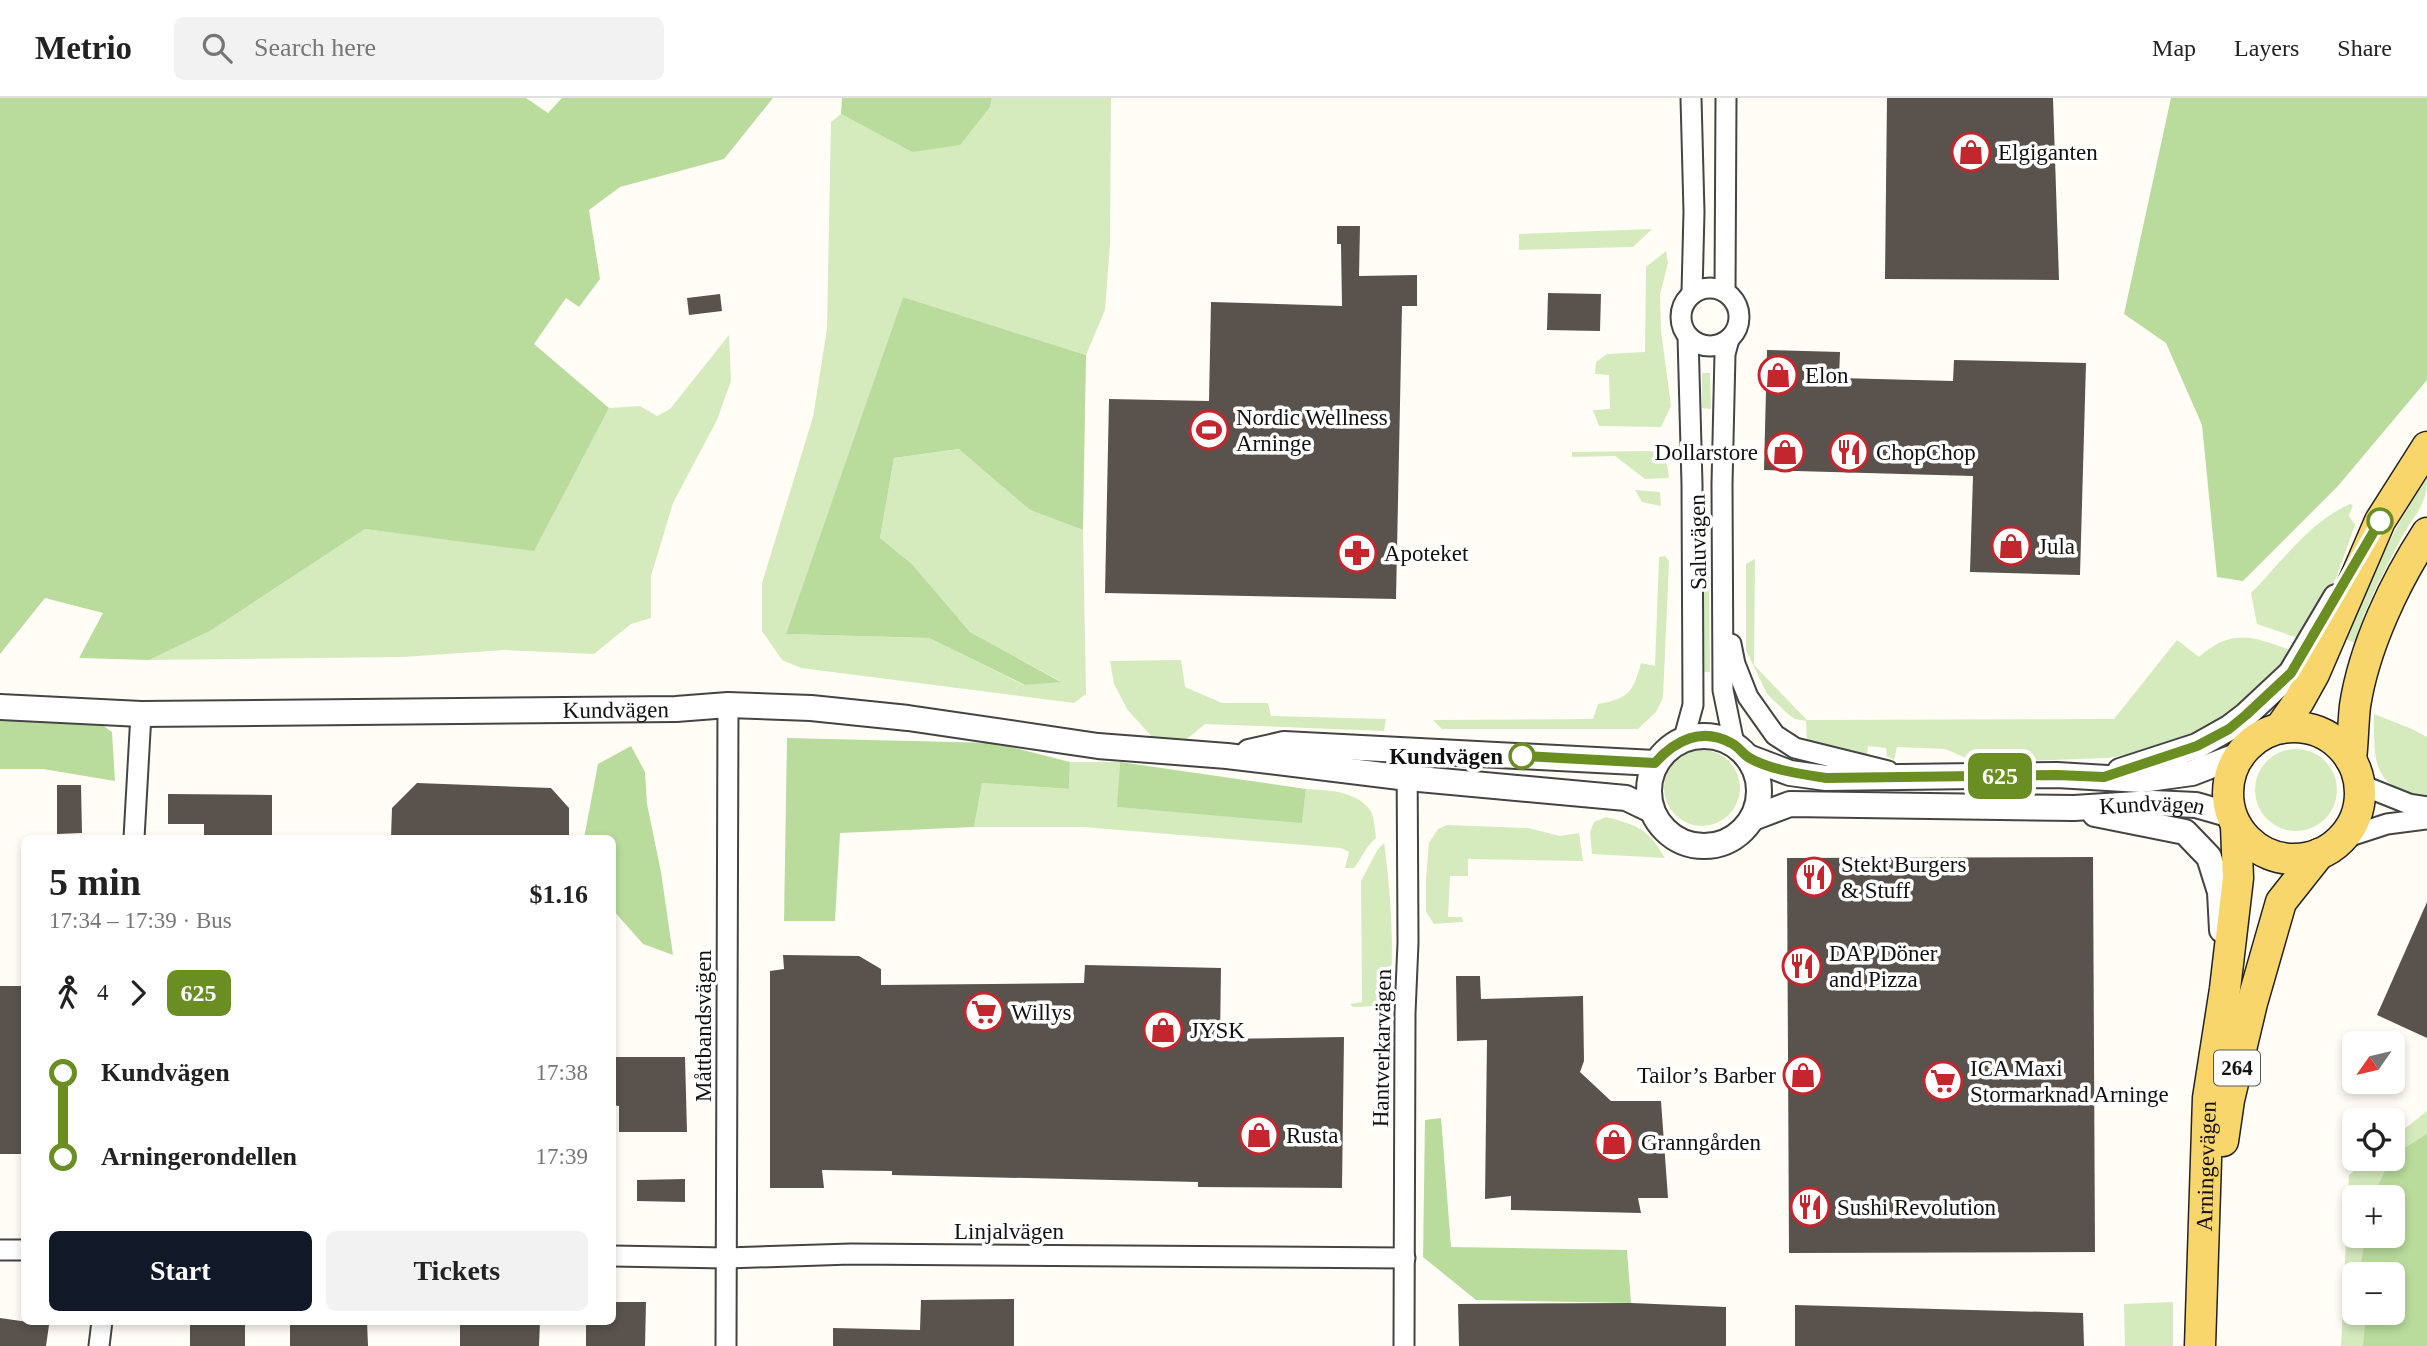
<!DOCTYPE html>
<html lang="en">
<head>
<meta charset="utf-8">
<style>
  :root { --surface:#fff; --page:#f2f2f2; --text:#222; --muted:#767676; --line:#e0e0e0; --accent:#111827 }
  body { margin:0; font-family:"Times New Roman",serif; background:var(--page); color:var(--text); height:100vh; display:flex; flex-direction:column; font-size:26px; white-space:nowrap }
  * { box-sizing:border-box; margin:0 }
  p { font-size:23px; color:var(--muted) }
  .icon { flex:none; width:38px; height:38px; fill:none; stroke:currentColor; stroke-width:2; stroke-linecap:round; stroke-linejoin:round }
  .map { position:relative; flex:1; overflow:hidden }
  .sheet { position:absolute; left:21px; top:737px; width:595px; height:490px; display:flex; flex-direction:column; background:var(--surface); border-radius:10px; box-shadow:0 4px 10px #0003 }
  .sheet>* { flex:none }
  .badge { padding:0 14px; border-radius:10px; font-size:24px; line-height:46px }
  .needle { width:46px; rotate:236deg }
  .fabs { position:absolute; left:2342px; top:933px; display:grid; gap:14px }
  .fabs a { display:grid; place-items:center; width:63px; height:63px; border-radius:10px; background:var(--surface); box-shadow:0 4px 10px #0003; font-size:35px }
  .map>.badge { position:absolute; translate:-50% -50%; box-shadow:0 0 0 4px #fff }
  .legs { display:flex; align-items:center; gap:10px; height:77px; padding:0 28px; font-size:23px }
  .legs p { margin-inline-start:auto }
  .headline { display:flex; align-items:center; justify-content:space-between; height:119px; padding:0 28px }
  h1 { font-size:38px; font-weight:800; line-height:52px }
  .action { display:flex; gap:14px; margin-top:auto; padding:14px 28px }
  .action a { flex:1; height:80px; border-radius:10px; background:var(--accent); color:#fff; font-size:28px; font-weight:800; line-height:80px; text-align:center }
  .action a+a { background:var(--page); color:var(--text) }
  ul { padding:0 28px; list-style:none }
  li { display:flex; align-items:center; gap:24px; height:84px; font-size:26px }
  li i { display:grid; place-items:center; width:10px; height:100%; margin:0 9px; background:currentColor }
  li i::after { content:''; width:18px; height:18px; margin:-9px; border:5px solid; border-radius:50%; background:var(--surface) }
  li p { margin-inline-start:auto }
  li:first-child i { background:linear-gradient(#0000 50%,currentColor 0) }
  li:last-child i { background:linear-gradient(currentColor 50%,#0000 0) }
  header { display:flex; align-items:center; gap:42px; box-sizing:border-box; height:98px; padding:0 35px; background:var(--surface); border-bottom:2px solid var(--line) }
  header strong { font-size:33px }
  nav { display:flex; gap:38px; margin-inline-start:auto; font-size:24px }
  .search { width:490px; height:63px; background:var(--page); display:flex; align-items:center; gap:18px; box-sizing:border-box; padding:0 24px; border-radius:10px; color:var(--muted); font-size:26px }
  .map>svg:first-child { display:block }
</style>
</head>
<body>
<header>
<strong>Metrio</strong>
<div class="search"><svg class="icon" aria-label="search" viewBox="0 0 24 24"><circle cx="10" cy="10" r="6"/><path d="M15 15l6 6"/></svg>Search here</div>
<nav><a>Map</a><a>Layers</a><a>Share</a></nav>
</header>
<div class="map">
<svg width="2427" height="1248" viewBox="0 0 2427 1248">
  <rect width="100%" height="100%" fill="#fffdf5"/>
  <g fill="#d5ebbd" fill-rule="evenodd">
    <polygon points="992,0 1111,0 1110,146 1105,212 1086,257 903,199 787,536 929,540 1024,587 1060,583 970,534 912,466 880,440 894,360 960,351 1030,412 1083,432 1086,596 1074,605 801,570 782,562 762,533 762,485 813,319 827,231 831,24 841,16 912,54 990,9"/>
    <polygon points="1652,131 1633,149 1519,152 1519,136"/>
    <polygon points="1666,153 1668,165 1660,197 1661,233 1671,308 1661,329 1599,328 1593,312 1610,311 1609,277 1595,276 1596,264 1607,256 1645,254 1646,169"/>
    <polygon points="729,237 731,283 717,322 673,405 651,478 651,520 631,526 594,556 504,552 403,559 149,562 210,533 365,431 534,452 609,310 640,308 657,318 670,311"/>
    <polygon points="1702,275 1710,275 1711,311 1702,310"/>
    <path d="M1651,353C1665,358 1668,366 1669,380L1645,381L1615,358L1572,359V354Z"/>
    <path d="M2427,380C2427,408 2415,415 2402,439C2384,474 2365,507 2355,545L2341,539L2400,423Z"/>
    <polygon points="1635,392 1660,394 1661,408 1642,404"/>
    <path d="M2350,406L2353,407L2349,418L2355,427L2336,480L2301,541L2257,526L2251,495C2281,465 2310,423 2350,406Z"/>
    <polygon points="1709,457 1710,574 1702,574 1701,459"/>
    <path d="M1665,458L1669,463L1663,600L1656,614L1638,631H1442L1433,622L1593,621L1598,606C1629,601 1633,594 1641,565L1655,568L1659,459Z"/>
    <path d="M1755,461L1754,567L1807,622L2114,621L2177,542L2199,559C2234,528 2256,540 2296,554L2269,590L2198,637L2162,651L2107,660L2026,663L1966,660L1945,651L1897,649L1894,662L1887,658L1886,650L1868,648L1867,656L1828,654L1807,644L1806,623L1795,621L1788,616L1767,596L1746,552V466Z"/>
    <polygon points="1181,562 1185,589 1222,605 1268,605 1271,618 1386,621 1384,633 1205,626 1187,641 1162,642 1152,639 1127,611 1114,586 1110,563"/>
    <path d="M2374,616L2412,631L2427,639V698C2371,691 2374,663 2374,616Z"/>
    <circle cx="2296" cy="692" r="41"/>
    <circle cx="1702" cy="690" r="38"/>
    <path d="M1070,664H1120L1118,709L1302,724L1306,691C1327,692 1357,693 1370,712C1374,718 1375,731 1376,740C1366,748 1362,760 1354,770H1345L1349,754L1341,750L1083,729H974L982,685L1069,691Z"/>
    <path d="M1606,719C1639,728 1647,730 1665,760L1592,756L1590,734L1594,724Z"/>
    <polygon points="1447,727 1528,730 1560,738 1579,735 1583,763 1468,761 1468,778 1450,778 1448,819 1462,819 1463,824 1434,826 1426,814 1426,781 1429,745 1438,731"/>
    <path d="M1384,745C1388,770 1400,887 1384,903C1377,910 1363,908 1353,909L1350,906L1362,904L1361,783L1378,751Z"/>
    <path d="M2427,1013V1248H2341L2349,1077L2369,1061L2392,1060V1041ZM2354,1099H2392V1138H2354ZM2354,1176H2392V1214H2354Z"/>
    <polygon points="2173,1204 2173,1248 2125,1248 2124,1206"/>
  </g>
  <g fill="#b9dc9c">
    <polygon points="0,0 526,0 548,15 562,0 773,0 724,61 620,89 589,112 600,181 579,209 566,200 534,246 609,310 534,453 365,431 210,533 149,562 79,560 103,515 45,500 0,556"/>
    <polygon points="842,0 992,0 990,9 960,47 912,54 841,16"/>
    <polygon points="2171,0 2427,0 2427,282 2338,388 2243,483 2217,479 2202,327 2166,245 2124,216"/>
    <polygon points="903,199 1086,257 1083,432 1030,412 959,351 894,360 880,440 912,466 970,534 1061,584 1025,587 929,540 786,536"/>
    <polygon points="0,619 98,624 112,634 115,683 43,671 0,671"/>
    <polygon points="787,640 995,645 1070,664 1069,691 982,685 974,729 840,735 835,823 784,823"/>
    <polygon points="631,648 645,674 647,706 661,774 673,857 643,846 613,812 612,740 584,740 598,666"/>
    <polygon points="1120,664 1306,691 1302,725 1117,709"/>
    <polygon points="1441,1020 1451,1149 1627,1152 1631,1205 1476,1202 1423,1159 1425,1022"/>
    <polygon points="2427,1036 2427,1248 2363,1248 2366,1215 2392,1214 2392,1176 2360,1176 2365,1138 2392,1138 2392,1099 2373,1099 2392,1058"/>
  </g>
  <g fill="#5a524d">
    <polygon points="1887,0 2053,0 2059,182 1885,181"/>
    <polygon points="1337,128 1360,128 1359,178 1417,177 1417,208 1402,208 1396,501 1105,495 1109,301 1209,303 1211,204 1342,208 1341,146 1337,146"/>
    <polygon points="1548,195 1601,196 1600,233 1547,232"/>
    <polygon points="720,196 722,213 689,217 687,200"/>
    <polygon points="1767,252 1840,254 1839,280 1953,283 1954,262 2086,265 2080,477 1970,474 1973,378 1764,372"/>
    <polygon points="417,685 551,690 569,710 569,740 391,740 392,710"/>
    <polygon points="57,687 81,687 82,735 57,736"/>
    <polygon points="168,696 272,697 272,740 204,740 204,726 168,726"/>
    <polygon points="2093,759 2095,1154 1789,1155 1787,760"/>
    <polygon points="2427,804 2427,940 2377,917"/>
    <polygon points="783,857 859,858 881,871 881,887 1084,885 1085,867 1221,870 1220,941 1344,939 1342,1090 1198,1089 1198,1084 892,1077 892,1073 822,1072 824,1090 770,1090 770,873 784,871"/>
    <polygon points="1456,878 1480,878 1481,901 1583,898 1584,963 1580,974 1611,1003 1661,1003 1668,1100 1638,1100 1641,1115 1511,1112 1511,1098 1485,1101 1487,942 1457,943"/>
    <rect x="0" y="888" width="24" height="168"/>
    <polygon points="612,959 685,959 687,1034 619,1034 619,1008 612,1007"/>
    <polygon points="685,1081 685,1104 637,1103 637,1082"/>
    <polygon points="1014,1201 1014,1248 833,1248 833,1230 920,1232 921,1202"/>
    <polygon points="612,1204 646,1204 645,1248 586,1248 586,1223 612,1223"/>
    <polygon points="1631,1205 1726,1209 1726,1248 1459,1248 1458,1206"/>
    <polygon points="1795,1207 2083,1215 2084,1248 1795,1248"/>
    <polygon points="0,1220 49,1227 46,1248 0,1248"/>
    <rect x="190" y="1223" width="55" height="25"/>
    <polygon points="290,1223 367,1223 368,1248 290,1248"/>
    <polygon points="460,1223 540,1223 539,1248 460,1248"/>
  </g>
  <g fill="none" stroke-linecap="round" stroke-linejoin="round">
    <defs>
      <g id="minor">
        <polyline points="1691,0 1694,114 1692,195"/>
        <circle cx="1710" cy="219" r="29"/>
        <polyline points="1725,194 1726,0"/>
        <polyline points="1729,241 1725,256 1722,386 1723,592 1734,646"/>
        <polyline points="1731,546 1735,566 1748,599 1775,637 1795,650 1888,673"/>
        <polyline points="1684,640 1693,607 1692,386 1688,238"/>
        <polyline points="2359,686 2409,706 2427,709"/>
        <polyline points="134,740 141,616"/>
        <polyline points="2341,741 2387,726 2427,721"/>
        <polyline points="0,1152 24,1152"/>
        <polyline points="612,1158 727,1160 851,1156 1405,1160"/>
        <polyline points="99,1248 102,1223"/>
        <polyline points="726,1248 728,607"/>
        <polyline points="1404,1248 1405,915 1408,845 1407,652"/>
      </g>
      <g id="tertiary">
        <path id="s1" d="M0,609L141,616L676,611L728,607L811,610L908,620L1098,648L1227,658L1408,680L1626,700L1651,712"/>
        <circle cx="1704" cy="693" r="55"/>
        <polyline points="1249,654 1284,646 1655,665"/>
        <polyline points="1748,659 1790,675 1826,680 2057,677 2141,682 2192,675 2239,657"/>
        <polyline points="2120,673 2197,648 2229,630 2246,617 2291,575 2336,499"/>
        <polyline points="2095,716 2185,734 2209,759 2220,794 2222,832"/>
        <path id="s2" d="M1753,720L1790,706L2074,710L2153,705L2196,707L2231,717"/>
      </g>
      <g id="primary">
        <circle cx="2294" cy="695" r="66"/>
        <polyline points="2280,630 2299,603 2314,576 2380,423 2427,349"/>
        <path d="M2351,662C2353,644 2353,626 2355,608C2364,549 2395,484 2427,435"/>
        <polyline points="2223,1043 2229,1002 2252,905 2281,804 2319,756"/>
        <path id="s3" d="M2200,1248L2208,1000L2225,891L2238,780L2236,728"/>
      </g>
    </defs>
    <use href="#minor" stroke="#444" stroke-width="23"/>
    <use href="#tertiary" stroke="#444" stroke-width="28"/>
    <use href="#primary" stroke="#222" stroke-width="33"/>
    <use href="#minor" stroke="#fff" stroke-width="19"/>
    <use href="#tertiary" stroke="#fff" stroke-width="24"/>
    <use href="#primary" stroke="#f9d66b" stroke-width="30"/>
  </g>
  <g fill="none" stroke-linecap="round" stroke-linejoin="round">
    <defs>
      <path id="line-1" d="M1522,658L1655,665C1675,642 1702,629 1731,645C1738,648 1742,655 1748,659C1769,672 1802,676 1826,680L2057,677L2104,679L2197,648L2229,631L2246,617L2291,575L2380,423"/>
    </defs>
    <use href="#line-1" stroke="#fff" stroke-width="16"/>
    <use href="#line-1" stroke="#6b8e23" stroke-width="10"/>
  </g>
  <defs>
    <symbol id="shop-ring" viewBox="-11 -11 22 22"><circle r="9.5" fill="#fff" stroke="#c4262e" stroke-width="1.5"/><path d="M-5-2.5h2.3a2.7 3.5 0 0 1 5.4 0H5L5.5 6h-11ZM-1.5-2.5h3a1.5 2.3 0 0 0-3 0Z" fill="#c4262e"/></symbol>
    <symbol id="stadium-ring" viewBox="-11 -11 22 22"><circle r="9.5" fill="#fff" stroke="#c4262e" stroke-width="1.5"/><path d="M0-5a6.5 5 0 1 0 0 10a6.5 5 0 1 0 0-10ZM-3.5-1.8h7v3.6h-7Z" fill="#c4262e"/></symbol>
    <symbol id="restaurant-ring" viewBox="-11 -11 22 22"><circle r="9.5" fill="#fff" stroke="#c4262e" stroke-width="1.5"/><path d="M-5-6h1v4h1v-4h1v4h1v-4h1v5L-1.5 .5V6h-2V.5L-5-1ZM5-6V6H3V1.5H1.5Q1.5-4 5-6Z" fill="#c4262e"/></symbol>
    <symbol id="pharmacy-ring" viewBox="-11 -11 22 22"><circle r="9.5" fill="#fff" stroke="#c4262e" stroke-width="1.5"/><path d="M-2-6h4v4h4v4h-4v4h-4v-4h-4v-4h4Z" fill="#c4262e"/></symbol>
    <symbol id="supermarket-ring" viewBox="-11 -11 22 22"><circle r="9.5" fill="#fff" stroke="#c4262e" stroke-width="1.5"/><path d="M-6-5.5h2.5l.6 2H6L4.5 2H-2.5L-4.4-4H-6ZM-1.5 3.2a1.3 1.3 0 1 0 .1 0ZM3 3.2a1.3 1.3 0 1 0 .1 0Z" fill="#c4262e"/></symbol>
  </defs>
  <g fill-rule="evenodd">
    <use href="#shop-ring" x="1949" y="32" width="44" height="44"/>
    <use href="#shop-ring" x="1756" y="255" width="44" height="44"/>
    <use href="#stadium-ring" x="1187" y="310" width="44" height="44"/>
    <use href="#shop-ring" x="1763" y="332" width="44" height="44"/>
    <use href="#restaurant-ring" x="1827" y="332" width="44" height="44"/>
    <use href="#shop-ring" x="1989" y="426" width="44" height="44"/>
    <use href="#pharmacy-ring" x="1335" y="433" width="44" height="44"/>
    <use href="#restaurant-ring" x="1792" y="757" width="44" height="44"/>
    <use href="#restaurant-ring" x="1780" y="846" width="44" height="44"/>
    <use href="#supermarket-ring" x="962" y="892" width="44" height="44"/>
    <use href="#shop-ring" x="1141" y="910" width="44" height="44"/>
    <use href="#shop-ring" x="1781" y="955" width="44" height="44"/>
    <use href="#supermarket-ring" x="1921" y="961" width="44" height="44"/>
    <use href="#shop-ring" x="1237" y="1015" width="44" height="44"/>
    <use href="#shop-ring" x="1592" y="1022" width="44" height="44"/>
    <use href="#restaurant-ring" x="1788" y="1087" width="44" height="44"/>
  </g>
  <g fill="#fff" stroke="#6b8e23" stroke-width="3.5">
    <circle cx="2380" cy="423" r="12"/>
    <circle cx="1522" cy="658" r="12"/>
  </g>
  <g text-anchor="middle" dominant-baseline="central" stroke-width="7" stroke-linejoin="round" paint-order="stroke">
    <rect fill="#fff" stroke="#585858" stroke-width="2" x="2214" y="952.5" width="46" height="35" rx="5"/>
    <g font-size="21" font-weight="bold" fill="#111">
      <text x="2237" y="970">264</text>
    </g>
    <g font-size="23" fill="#111" stroke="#fff" text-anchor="start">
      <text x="1998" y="54">Elgiganten</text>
      <text x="1805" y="277">Elon</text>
      <text x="1236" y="319">Nordic Wellness<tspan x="1236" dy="26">Arninge</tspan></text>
      <text x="1758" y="354" text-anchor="end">Dollarstore</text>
      <text x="1876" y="354">ChopChop</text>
      <text x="2038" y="448">Jula</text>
      <text x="1384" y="455">Apoteket</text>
      <text x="1841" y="766">Stekt Burgers<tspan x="1841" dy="26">&amp; Stuff</tspan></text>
      <text x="1829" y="855">DAP Döner<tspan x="1829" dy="26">and Pizza</tspan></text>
      <text x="1011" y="914">Willys</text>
      <text x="1190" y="932">JYSK</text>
      <text x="1970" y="970">ICA Maxi<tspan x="1970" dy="26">Stormarknad Arninge</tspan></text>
      <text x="1776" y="977" text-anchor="end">Tailor’s Barber</text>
      <text x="1286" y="1037">Rusta</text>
      <text x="1641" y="1044">Granngården</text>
      <text x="1837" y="1109">Sushi Revolution</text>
    </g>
    <g font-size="23" fill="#111" stroke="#fff">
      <text transform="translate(1698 444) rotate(-91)">Saluvägen</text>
      <text stroke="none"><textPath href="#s1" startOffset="616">Kundvägen</textPath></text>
      <text stroke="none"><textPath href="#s2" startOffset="402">Kundvägen</textPath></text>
      <text transform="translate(703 928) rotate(-90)">Måttbandsvägen</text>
      <text transform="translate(1382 950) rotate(-89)">Hantverkarvägen</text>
      <text stroke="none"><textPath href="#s3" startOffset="180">Arningevägen</textPath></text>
      <text x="1009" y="1133">Linjalvägen</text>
    </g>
    <g font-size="23" font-weight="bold" fill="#111" stroke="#fff" text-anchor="end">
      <text x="1503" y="658">Kundvägen</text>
    </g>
  </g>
</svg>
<div class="fabs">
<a><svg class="needle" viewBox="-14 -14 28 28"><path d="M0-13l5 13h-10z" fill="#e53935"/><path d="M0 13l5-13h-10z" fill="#767676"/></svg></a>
<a><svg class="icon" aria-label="locate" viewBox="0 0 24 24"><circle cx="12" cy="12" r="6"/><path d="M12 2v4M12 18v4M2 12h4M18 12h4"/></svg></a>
<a>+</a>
<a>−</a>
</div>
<b class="badge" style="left:2000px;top:678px;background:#6b8e23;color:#fff">625</b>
<section class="sheet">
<div class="headline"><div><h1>5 min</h1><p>17:34 – 17:39 · Bus</p></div><b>$1.16</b></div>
<div class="legs"><svg class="icon" aria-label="walk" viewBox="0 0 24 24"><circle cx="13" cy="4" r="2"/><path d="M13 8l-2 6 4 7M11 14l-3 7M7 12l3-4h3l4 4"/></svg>4<svg class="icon" aria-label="forward" viewBox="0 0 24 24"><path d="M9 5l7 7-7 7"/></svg><b class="badge" style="background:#6b8e23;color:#fff">625</b></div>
<ul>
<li><i style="color:#6b8e23"></i><b>Kundvägen</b><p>17:38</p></li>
<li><i style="color:#6b8e23"></i><b>Arningerondellen</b><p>17:39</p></li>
</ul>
<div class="action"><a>Start</a><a>Tickets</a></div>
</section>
</div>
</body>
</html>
